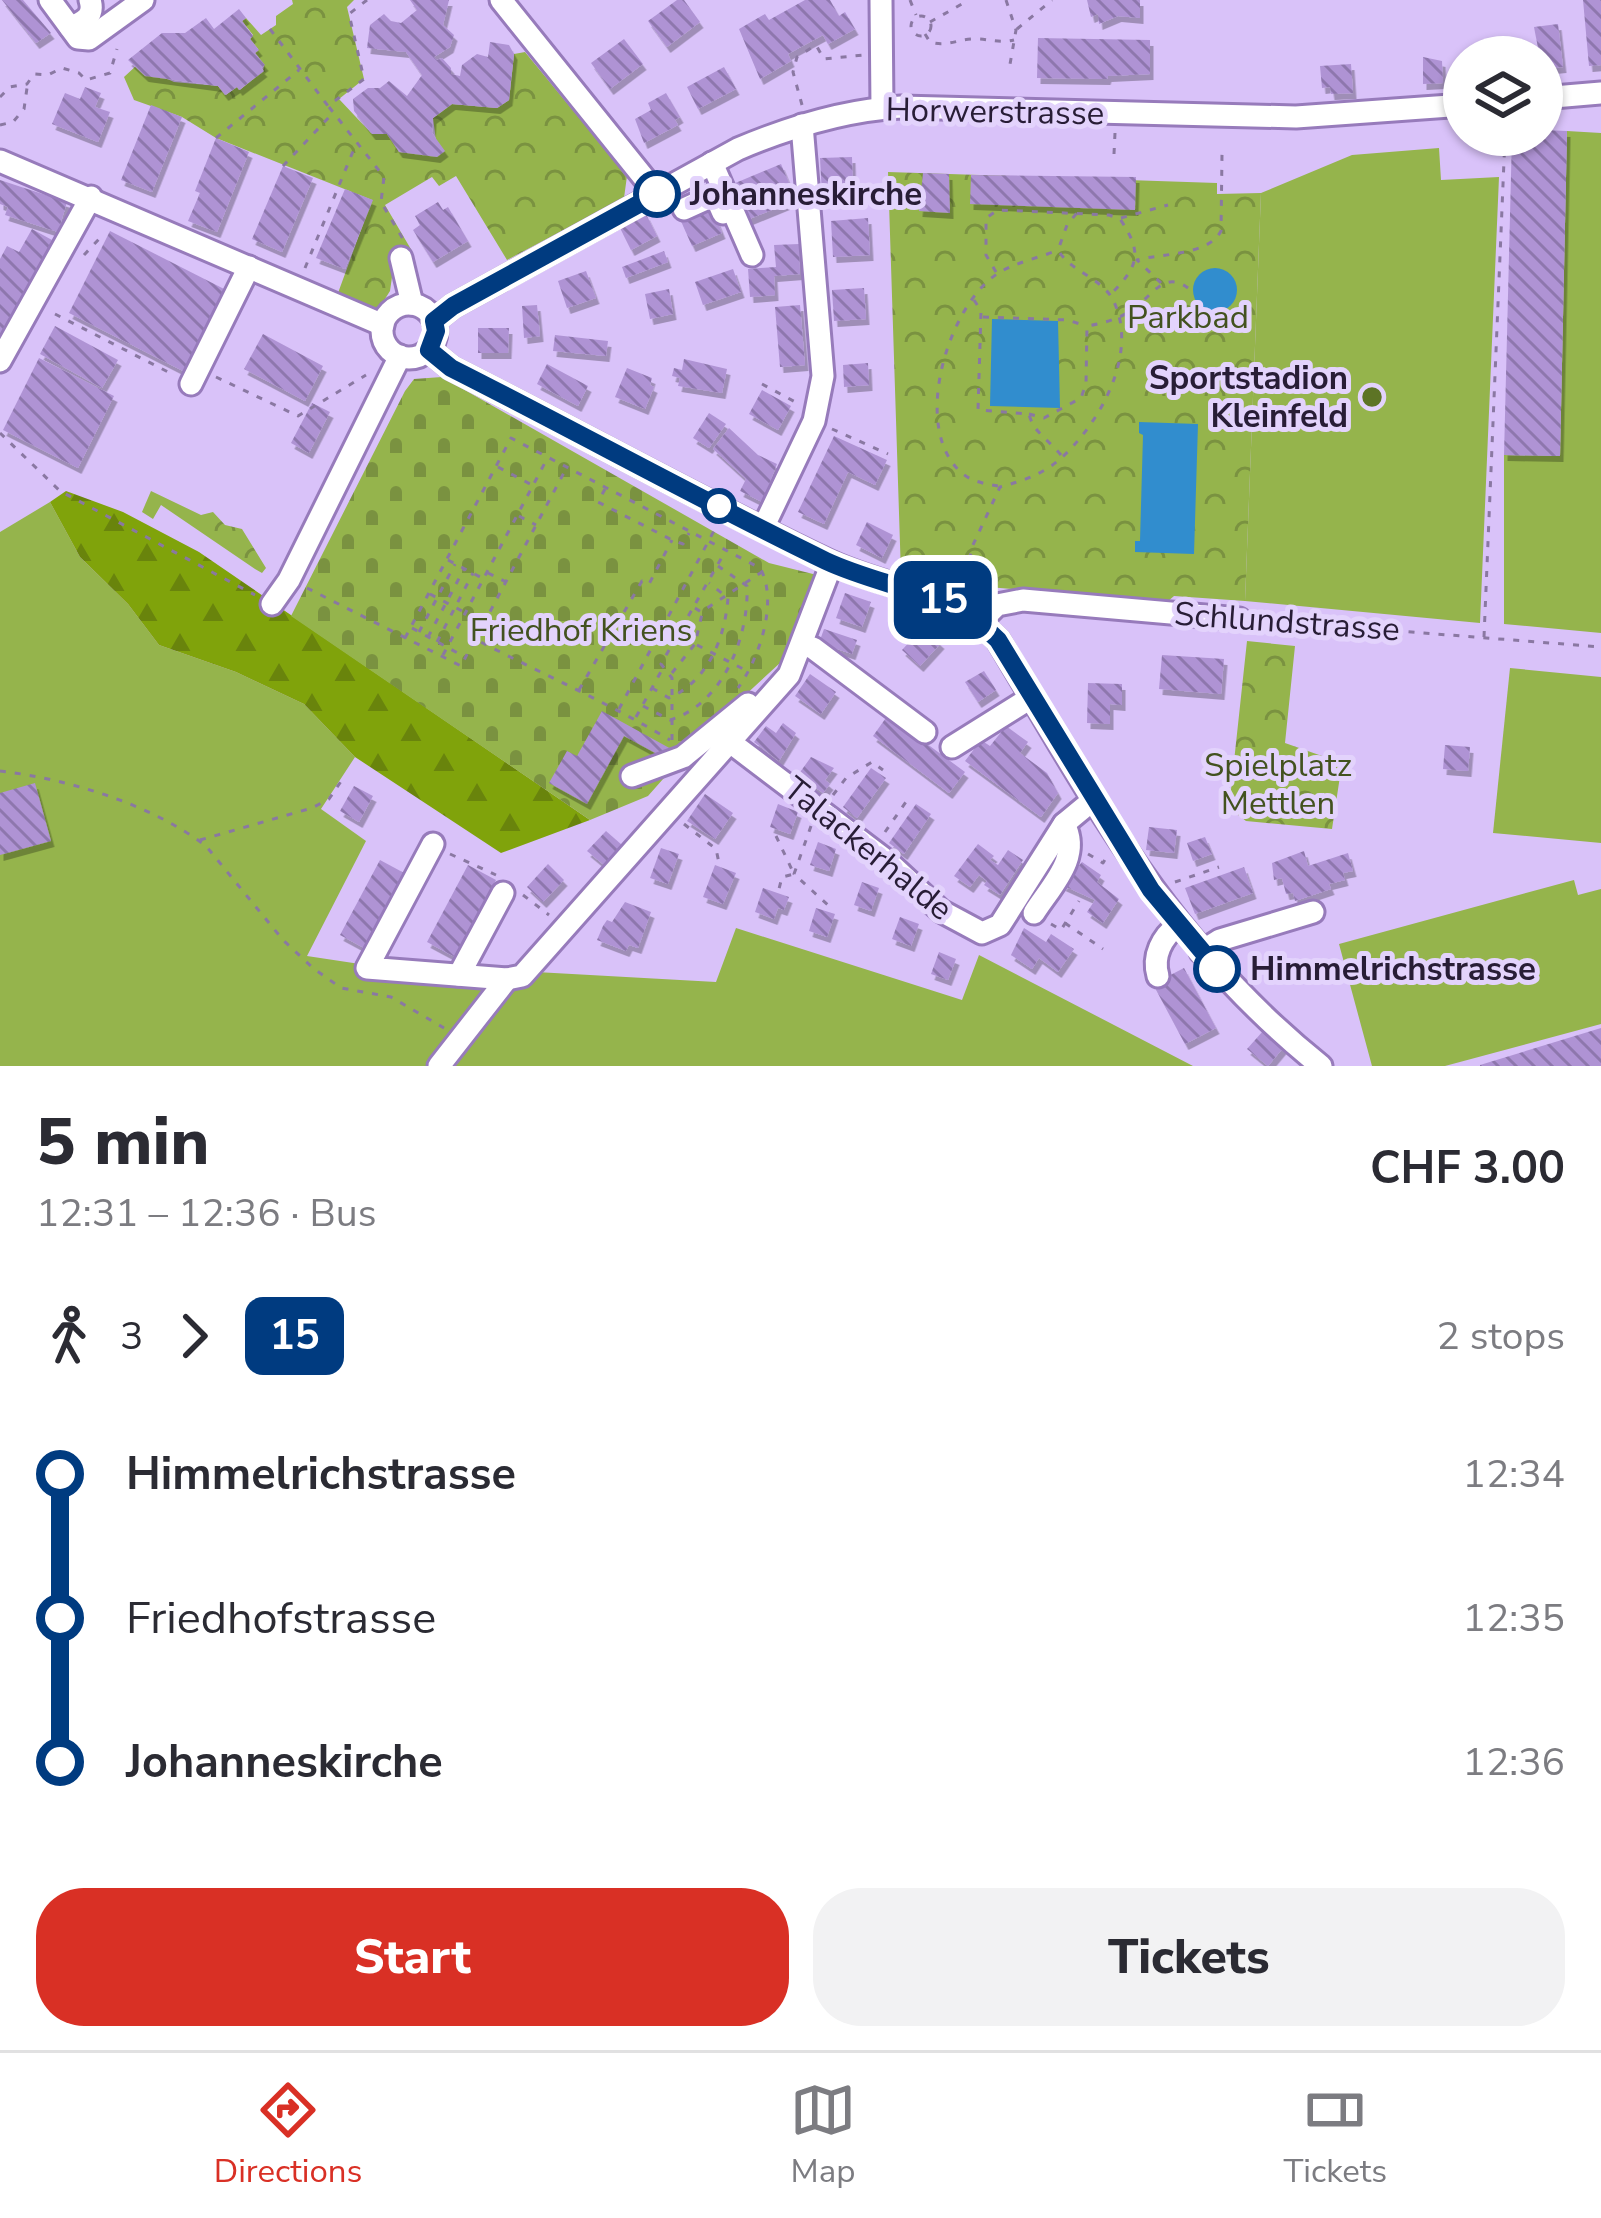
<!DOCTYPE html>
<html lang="en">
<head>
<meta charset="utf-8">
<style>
  :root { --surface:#fff; --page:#f2f2f3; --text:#2b2b33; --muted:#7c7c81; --line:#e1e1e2; --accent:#d93025 }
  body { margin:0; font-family:"Nunito Sans",sans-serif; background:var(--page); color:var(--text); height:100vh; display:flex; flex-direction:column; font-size:45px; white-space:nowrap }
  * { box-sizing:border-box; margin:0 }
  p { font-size:39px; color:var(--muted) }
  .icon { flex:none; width:66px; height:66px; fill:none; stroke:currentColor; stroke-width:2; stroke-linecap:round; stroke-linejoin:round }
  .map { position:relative; height:1066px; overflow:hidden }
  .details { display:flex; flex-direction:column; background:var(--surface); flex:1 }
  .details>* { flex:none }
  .badge { padding:0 24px; border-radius:18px; font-size:42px; line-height:78px }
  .buttons { position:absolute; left:1443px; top:36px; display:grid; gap:24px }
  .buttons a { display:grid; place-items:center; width:120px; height:120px; border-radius:50%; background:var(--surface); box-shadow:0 3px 9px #0004; font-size:60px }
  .map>.badge { position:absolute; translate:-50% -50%; box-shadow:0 0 0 6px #fff }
  .legs { display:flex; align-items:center; gap:18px; height:132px; padding:0 36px; font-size:39px }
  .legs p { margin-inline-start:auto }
  .summary { display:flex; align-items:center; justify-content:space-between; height:204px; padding:0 36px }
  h1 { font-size:66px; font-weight:800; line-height:90px }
  .button { display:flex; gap:24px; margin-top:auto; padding:24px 36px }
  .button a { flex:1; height:138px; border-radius:48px; background:var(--accent); color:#fff; font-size:48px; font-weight:800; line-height:138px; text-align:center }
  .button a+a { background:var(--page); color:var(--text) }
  ul { padding:0 36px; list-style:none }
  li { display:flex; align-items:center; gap:42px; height:144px; font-size:45px }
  li i { display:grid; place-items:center; width:18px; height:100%; margin:0 15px; background:currentColor }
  li i::after { content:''; width:30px; height:30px; margin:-15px; border:9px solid; border-radius:50%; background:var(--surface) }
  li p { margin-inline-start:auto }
  li:first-child i { background:linear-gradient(#0000 50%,currentColor 0) }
  li:last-child i { background:linear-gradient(currentColor 50%,#0000 0) }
  .menu { display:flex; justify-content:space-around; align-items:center; height:168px; border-top:3px solid var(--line); background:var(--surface); font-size:33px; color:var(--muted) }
  .menu a { display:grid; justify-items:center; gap:6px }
  .menu .selected { color:var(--accent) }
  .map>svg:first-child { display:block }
</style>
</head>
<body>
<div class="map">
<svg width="1601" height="1066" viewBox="0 0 1601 1066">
  <defs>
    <pattern id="forest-firs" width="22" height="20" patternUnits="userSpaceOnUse" patternTransform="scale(3)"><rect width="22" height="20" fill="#80a30b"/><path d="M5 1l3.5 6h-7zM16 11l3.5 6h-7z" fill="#69840c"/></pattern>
    <pattern id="cemetery-stones" width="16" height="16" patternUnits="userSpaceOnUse" patternTransform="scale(3)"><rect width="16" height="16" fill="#95b44c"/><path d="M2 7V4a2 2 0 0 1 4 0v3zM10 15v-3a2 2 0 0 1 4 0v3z" fill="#7a9240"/></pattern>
    <pattern id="park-crowns" width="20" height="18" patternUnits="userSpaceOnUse" patternTransform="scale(3)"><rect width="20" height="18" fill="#95b44c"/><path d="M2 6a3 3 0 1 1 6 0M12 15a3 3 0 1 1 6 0" fill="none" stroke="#7a9240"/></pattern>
    <pattern id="building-back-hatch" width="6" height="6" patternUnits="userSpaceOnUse" patternTransform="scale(3)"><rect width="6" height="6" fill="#af93d4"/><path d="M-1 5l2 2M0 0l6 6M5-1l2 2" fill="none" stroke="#8e77ad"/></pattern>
    <filter id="shadow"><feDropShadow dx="3.5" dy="6" stdDeviation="0" flood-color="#0004"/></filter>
  </defs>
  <rect width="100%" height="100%" fill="#d9c2f9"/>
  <g fill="#95b44c">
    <polygon points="1567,131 1601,133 1601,633 1504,624 1504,455 1560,456"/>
    <polygon points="1439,148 1441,180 1499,177 1480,623 1245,601 1261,193 1352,155"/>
    <polygon points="50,502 80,557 128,604 159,645 236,672 304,704 355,757 321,809 366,841 307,956 492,984 436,1066 0,1066 0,532"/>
    <polygon points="1510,668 1601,677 1601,843 1493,833"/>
    <polygon points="1574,880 1578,895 1601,889 1601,1024 1445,1066 1372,1066 1339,944"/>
    <polygon points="736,928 962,1000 979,955 1193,1066 443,1066 504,989 536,972 716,982"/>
  </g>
  <polygon fill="url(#forest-firs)" points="66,491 123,512 199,552 590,820 501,853 355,757 304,704 236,672 159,645 128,604 80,557 50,502"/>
  <polygon fill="url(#cemetery-stones)" points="442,377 769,563 817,575 793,651 703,734 648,796 590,820 291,616 405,391 414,379"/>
  <g fill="url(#park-crowns)">
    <polygon points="292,0 354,0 347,7 364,79 339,99 371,133 387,134 400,152 438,156 433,118 452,104 497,108 509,100 514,54 525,52 627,176 624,198 507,260 456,176 439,186 432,177 385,205 412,251 394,263 390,291 378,310 338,293 372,200 216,138 182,117 134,100 124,77 137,65 174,82 218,86 226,95 237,87 240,90 263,71 264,65 255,53 258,49 250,39 253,35 242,21 246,18 261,35 276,25 276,16 293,4"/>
    <polygon points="888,172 1217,183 1217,194 1261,193 1245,601 1174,596 1167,602 964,585 901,575"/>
    <polygon points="151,491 201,515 213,512 225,525 242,529 266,568 262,573 255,569 161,505 153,519 142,512"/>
    <polygon points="1247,641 1295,646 1285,743 1342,763 1332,829 1246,821 1229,808"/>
  </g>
  <g fill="#318dce">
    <circle cx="1215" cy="290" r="22"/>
    <polygon points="992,319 1058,321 1060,408 990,406"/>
    <polygon points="1139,422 1198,424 1194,554 1135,552 1135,541 1140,541 1143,435 1139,433"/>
  </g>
  <g fill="url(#building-back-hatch)" filter="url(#shadow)">
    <polygon points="2,0 23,0 51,33 36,43"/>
    <polygon points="410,0 449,0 443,25 454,35 450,47 434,57 437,60 442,58 451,68 451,74 460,76 462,65 477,54 488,57 490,42 509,45 514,54 509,100 497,108 452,104 433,118 432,133 445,151 437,157 399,152 387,134 372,134 354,111 353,99 368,88 380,88 389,81 407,96 422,75 406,52 367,48 370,25 384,14 391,21 401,23 417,10"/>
    <polygon points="677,0 684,0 700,22 667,47 648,21"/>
    <polygon points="805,0 830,0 839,16 845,12 855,29 828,44 823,35 788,54 791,61 760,79 739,29 765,14 769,20"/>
    <polygon points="1087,0 1140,0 1140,18 1118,16 1099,24 1098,14 1091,17"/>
    <polygon points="1583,0 1601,0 1601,65 1589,66"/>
    <polygon points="239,9 246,18 242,21 253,36 250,39 259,50 255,53 265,65 261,68 264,71 239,90 237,87 225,95 218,86 145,76 128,60 162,33 185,33 206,18 214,29"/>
    <polygon points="1558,24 1563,67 1542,69 1534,27"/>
    <polygon points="1038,38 1150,40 1150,74 1108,76 1107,79 1037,78"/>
    <polygon points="624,39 643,64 610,89 591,63"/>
    <polygon points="1423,57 1442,61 1443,83 1423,84"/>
    <polygon points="1351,64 1353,93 1331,94 1330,87 1322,88 1320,66"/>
    <polygon points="724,67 736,89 698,109 687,87"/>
    <polygon points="85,87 101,93 95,107 110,112 98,142 52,124 65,93 80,99"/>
    <polygon points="666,93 680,117 675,120 678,125 644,143 635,119 651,110 648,103"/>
    <polygon points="151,105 182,117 152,192 121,180"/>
    <polygon points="1542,130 1567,131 1560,456 1504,455 1512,135 1542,135"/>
    <polygon points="216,138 249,152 217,232 188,221 200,193 195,191"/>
    <polygon points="852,157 853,193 822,195 820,158"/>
    <polygon points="781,164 796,200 747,220 733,184"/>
    <polygon points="283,166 313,178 282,252 252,239"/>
    <polygon points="923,173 949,174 950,213 919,211"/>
    <polygon points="971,175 1136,177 1135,210 970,204"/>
    <polygon points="0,180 67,202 58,232 5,215 8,207 0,204"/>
    <polygon points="345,189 373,200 345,269 316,258"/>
    <polygon points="438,202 443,210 448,207 468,241 433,262 413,230 420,225 415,216"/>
    <polygon points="711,206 722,233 692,246 680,219"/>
    <polygon points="646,214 657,236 631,250 620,228"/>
    <polygon points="868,218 870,255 833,257 831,221"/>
    <polygon points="32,229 52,240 0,338 0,259 7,246 19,252"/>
    <polygon points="110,231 230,292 189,374 69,313"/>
    <polygon points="799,244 800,274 774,276 775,295 750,297 748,269 776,267 774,245"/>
    <polygon points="664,251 668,262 626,278 622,267"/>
    <polygon points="733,269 741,292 703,305 695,282"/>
    <polygon points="586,271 596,298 567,308 558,281"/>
    <polygon points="864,288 866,319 834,321 832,290"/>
    <polygon points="669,289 673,314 650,319 645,294"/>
    <polygon points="537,305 540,336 524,338 522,306"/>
    <polygon points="800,305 805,365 780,367 775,307"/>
    <polygon points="55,326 118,360 102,388 40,354"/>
    <polygon points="478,328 509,328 508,353 478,353"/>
    <polygon points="263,334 323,366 305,401 244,369"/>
    <polygon points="555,335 608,341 606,356 553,351"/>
    <polygon points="39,358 114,396 78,468 3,430"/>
    <polygon points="684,359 727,369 722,393 678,386 680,378 672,376 674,368 682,370"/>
    <polygon points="868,363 869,385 844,387 843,365"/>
    <polygon points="547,364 588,386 578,406 537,384"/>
    <polygon points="627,368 652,378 650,385 654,387 645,409 615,397"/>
    <polygon points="762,390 791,406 778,430 749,414"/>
    <polygon points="312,403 330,412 309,453 291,443"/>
    <polygon points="709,413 726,424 709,448 693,438"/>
    <polygon points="729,428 758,455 777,464 762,502 740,491 746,479 713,449"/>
    <polygon points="834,436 887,460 875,485 848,472 824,524 798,512"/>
    <polygon points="867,522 893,535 882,558 856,545"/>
    <polygon points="845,593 871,602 862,627 836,618"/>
    <polygon points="923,627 941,643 920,666 902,650"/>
    <polygon points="824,629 857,640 852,654 819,643"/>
    <polygon points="1162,655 1224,659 1221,694 1159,689"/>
    <polygon points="984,671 996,690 978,702 965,682"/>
    <polygon points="810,674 836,692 821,714 795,696"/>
    <polygon points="1088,683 1122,684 1122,705 1110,704 1110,724 1087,723"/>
    <polygon points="602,711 673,750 668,760 624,736 587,804 549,783 567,751 577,756"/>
    <polygon points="888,715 965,772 949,793 873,736"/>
    <polygon points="783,723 796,733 779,761 754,742 766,726 776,733"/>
    <polygon points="1006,726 1028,742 1020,753 1047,773 1058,793 1041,817 965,761 981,740 990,746"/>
    <polygon points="1445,745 1470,747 1468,771 1443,769"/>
    <polygon points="811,757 834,768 825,780 830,784 823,793 798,775"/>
    <polygon points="871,768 886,778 857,818 843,807"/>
    <polygon points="35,783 51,841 0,855 0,793"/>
    <polygon points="354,786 373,796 359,822 340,811"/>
    <polygon points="705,794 733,813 715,839 687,821"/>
    <polygon points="778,804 798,812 790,834 770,827"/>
    <polygon points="916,804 931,814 904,854 889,843"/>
    <polygon points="1149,827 1177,830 1174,853 1146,850"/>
    <polygon points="606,831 622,845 604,865 587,851"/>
    <polygon points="1205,837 1212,854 1193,861 1187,843"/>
    <polygon points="818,842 836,849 829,871 810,865"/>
    <polygon points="978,844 994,856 990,860 998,865 1008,850 1023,860 1000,895 984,885 987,881 979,875 970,887 954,876"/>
    <polygon points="661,848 679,854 668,884 650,878"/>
    <polygon points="1304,851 1308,866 1348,853 1353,871 1343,873 1345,880 1329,884 1331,889 1295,901 1293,893 1286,894 1282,878 1274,880 1272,863"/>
    <polygon points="380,860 406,874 366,949 340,935"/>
    <polygon points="1082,862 1101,875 1097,882 1119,899 1103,923 1087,912 1095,900 1062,885"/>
    <polygon points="548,864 564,880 543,902 527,887"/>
    <polygon points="468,865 496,880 455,957 427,942"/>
    <polygon points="715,865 736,873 723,904 703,897"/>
    <polygon points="1244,867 1253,893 1195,914 1185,888"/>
    <polygon points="862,882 879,888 871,911 854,905"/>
    <polygon points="763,888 789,897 784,910 778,908 774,919 755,912"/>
    <polygon points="625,902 651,912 638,948 629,945 626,951 597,940 603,926 607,920 612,922"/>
    <polygon points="816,908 835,914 827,937 809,931"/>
    <polygon points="900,917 919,924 911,946 892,939"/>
    <polygon points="1024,928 1046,942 1051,934 1074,949 1058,972 1039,958 1032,969 1011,955"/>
    <polygon points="939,952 956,959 948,980 931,974"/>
    <polygon points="1184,968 1216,1028 1185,1044 1153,984"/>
    <polygon points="1601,1028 1601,1066 1480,1066 1480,1065"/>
    <polygon points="1263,1031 1283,1048 1268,1066 1247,1049"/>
  </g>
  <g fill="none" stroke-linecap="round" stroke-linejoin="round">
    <defs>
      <g id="minor">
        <polyline points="50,0 78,38 89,39 143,0"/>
        <polyline points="501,0 657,194"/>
        <polyline points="881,0 882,108"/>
        <path d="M70,27C84,22 95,16 90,0"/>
        <polyline points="1542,98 1601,93"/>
        <polyline points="0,161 383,325"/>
        <polyline points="712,163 752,255"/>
        <polyline points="684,209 715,195 723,213"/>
        <polyline points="401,258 412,304"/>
        <circle cx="409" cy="331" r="27"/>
        <path d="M434,321L453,306L738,149C790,127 844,110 901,107L1296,117L1464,105"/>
        <path d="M429,350L451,368C576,431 700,500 826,560C888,590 949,589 998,640C1094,802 1171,946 1321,1066"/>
        <polyline points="0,361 91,197"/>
        <polyline points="191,384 249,267"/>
        <polyline points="763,528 814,421 823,376 802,125"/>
        <polyline points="272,604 289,580 400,356"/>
        <polyline points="980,622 997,605 1023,600 1239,619"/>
        <polyline points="803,645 813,648 925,732"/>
        <polyline points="730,742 887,861 941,911 982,933 1000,925 1064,824 1093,800"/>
        <polyline points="952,747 1032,697"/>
        <polyline points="632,776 683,757 748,704"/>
        <polyline points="433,844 367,968 507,979 522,976 789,675 832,563"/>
        <path d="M1034,913C1051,886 1082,857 1064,824"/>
        <polyline points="1201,952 1220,940 1313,912"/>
        <polyline points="459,975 503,893"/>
        <path d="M1158,976C1152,956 1162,937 1178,925"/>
        <polyline points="439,1066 507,979"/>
      </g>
    </defs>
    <use href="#minor" stroke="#977bbb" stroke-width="27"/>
    <g stroke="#8a78a2" stroke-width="3" stroke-dasharray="6 9" stroke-linecap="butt">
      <polyline points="910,0 916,15"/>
      <polyline points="1006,0 1016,30 1009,70"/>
      <circle cx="921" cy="26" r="10"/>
      <polyline points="930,22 969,0"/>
      <polyline points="270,29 328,106 364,79 349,14 367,0"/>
      <polyline points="1017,29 1052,0"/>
      <path d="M925,34L930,42C945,47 956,40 972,39C988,38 998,44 1014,40"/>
      <polyline points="0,97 10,87 27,84 34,74 48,75 62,68 79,73 86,80 110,73 117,49"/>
      <polyline points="802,105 793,72 797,57 816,45 824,59 864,55"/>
      <polyline points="329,107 384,177 381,202 403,239"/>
      <polyline points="0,125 13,122 24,109 27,88"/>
      <polyline points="216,138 299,70"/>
      <polyline points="1114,154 1115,133"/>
      <polyline points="283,166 332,114"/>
      <polyline points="1121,218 1168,205"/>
      <polyline points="84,255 99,239"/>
      <polyline points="305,268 356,144"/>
      <path d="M996,272L986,255V218L998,210L1109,215L1120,219C1143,253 1139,266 1110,295"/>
      <path d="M1161,283L1137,260C1162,253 1208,256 1221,231L1222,154"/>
      <path d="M974,300L981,311L978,410L1029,414C1033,432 1049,440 1061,455"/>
      <polyline points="55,314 174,375"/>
      <polyline points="983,317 1068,320 1086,326"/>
      <polyline points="216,377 298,416 366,375"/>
      <polyline points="762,384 799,404"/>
      <path d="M1029,414L1044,418L1081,398L1086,384L1087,326C1105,323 1122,318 1136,307C1154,293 1165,271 1188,288"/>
      <polyline points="832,429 888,454"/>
      <polyline points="0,433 60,491 255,595"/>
      <polyline points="498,467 532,485"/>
      <path d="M998,486C986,484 973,482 963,474C910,431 947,307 997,274C1013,263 1039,258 1058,250"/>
      <polyline points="605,489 598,502 672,540 683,544 689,533"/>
      <polyline points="519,516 536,525"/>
      <polyline points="448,560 482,578"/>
      <polyline points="488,573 506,582"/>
      <path d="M307,588L461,666L475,639C540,673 607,702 670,740"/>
      <path d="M964,589L972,547L1000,487C1022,481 1041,475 1059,460C1099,425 1140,353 1113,300C1102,278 1071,272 1058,250L1067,225L1081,208"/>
      <polyline points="430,594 464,612"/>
      <polyline points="695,608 701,612 762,572"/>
      <polyline points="902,611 898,623 906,636"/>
      <polyline points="1259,620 1601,647"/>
      <polyline points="412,628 465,657"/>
      <polyline points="419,632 455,564"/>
      <polyline points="428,637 464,569"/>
      <polyline points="1484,637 1505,137"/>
      <path d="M405,638L511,438L760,568C779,601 759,659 738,688"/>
      <polyline points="476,638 567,467"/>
      <polyline points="437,642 473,573"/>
      <polyline points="697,645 747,671"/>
      <polyline points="443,655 548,457"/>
      <polyline points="672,673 695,644 702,614"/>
      <path d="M652,688L669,698C708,681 725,638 728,598L709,583"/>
      <polyline points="579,690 642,581 649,584 672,540"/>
      <path d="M643,706L670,720C723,704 749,637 747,586L718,566"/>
      <polyline points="619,709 716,527"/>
      <polyline points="636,717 663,668"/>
      <polyline points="672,740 672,678 661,664 726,550"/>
      <path d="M0,771C68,779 151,804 206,846L283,940L313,968L341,988L391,997L444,1028"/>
      <polyline points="833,795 846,778 872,762 883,770"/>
      <polyline points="684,824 716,849 719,863"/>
      <polyline points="811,826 794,874 829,906"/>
      <polyline points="885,832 908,799"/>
      <polyline points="776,836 794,874 782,877 779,889"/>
      <polyline points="200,840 312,808 329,799 344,777"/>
      <polyline points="450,854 496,875"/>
      <polyline points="1088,854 1103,863 1107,856"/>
      <polyline points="1175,882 1219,867"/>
      <polyline points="523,895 549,915"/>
      <polyline points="1065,923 1103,949"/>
      <polyline points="1051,924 1061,930 1079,901"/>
    </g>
    <use href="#minor" stroke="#fff" stroke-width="21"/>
  </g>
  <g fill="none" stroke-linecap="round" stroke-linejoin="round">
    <defs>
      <path id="line-1" d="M657,194L453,306L434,321L436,331L429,350L451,368C576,431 700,500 826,561C886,589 951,591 998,640L1151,890L1217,969"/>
    </defs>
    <use href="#line-1" stroke="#fff" stroke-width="27"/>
    <use href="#line-1" stroke="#003b80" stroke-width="18"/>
  </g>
  <g fill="#fff" stroke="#003b80" stroke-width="6">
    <circle cx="657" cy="194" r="21"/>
    <circle cx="719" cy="506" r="15"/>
    <circle cx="1217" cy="969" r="21"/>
  </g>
  <circle fill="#5d7425" stroke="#e3d3fc" stroke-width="4.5" cx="1372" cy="397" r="12"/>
  <g text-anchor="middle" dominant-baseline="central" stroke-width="10" stroke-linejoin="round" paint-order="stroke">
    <g font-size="33" fill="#281d36" stroke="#e3d3fc">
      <text transform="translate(995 112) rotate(1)">Horwerstrasse</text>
      <text transform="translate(1287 622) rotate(4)">Schlundstrasse</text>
      <text transform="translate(868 849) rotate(39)">Talackerhalde</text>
    </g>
    <g font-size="33" font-weight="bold" fill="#281d36" stroke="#e3d3fc" text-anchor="start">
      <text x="690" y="194">Johanneskirche</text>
      <text x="1250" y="969">Himmelrichstrasse</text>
    </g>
    <g font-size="33" fill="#43521f" stroke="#e3d3fc">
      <text x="1188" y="317">Parkbad</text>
      <text x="581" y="630">Friedhof Kriens</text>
      <text x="1278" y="765">Spielplatz<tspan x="1278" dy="38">Mettlen</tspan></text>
    </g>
    <g font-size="33" font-weight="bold" fill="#281d36" stroke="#e3d3fc" text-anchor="end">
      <text x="1348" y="378">Sportstadion<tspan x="1348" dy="38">Kleinfeld</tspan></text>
    </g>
  </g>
</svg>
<div class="buttons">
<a><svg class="icon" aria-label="layers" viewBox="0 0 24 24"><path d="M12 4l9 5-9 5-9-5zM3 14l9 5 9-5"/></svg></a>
</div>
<b class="badge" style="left:943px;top:600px;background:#003b80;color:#fff">15</b>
</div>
<section class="details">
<div class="summary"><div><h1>5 min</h1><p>12:31 – 12:36 · Bus</p></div><b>CHF 3.00</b></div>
<div class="legs"><svg class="icon" aria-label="walk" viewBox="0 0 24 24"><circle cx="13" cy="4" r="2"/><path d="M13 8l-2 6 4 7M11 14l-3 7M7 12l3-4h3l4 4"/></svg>3<svg class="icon" aria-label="forward" viewBox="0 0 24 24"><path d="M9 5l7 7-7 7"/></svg><b class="badge" style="background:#003b80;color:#fff">15</b><p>2 stops</p></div>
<ul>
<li><i style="color:#003b80"></i><b>Himmelrichstrasse</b><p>12:34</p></li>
<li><i style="color:#003b80"></i><span>Friedhofstrasse</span><p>12:35</p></li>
<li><i style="color:#003b80"></i><b>Johanneskirche</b><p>12:36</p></li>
</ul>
<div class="button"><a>Start</a><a>Tickets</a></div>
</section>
<nav class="menu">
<a class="selected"><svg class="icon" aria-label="directions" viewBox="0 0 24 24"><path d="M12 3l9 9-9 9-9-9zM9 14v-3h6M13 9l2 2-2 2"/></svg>Directions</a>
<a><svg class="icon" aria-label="map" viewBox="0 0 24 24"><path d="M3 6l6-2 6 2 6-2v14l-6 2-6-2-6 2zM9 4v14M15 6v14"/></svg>Map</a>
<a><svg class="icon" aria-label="tickets" viewBox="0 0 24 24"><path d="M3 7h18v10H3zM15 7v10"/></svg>Tickets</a>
</nav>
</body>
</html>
